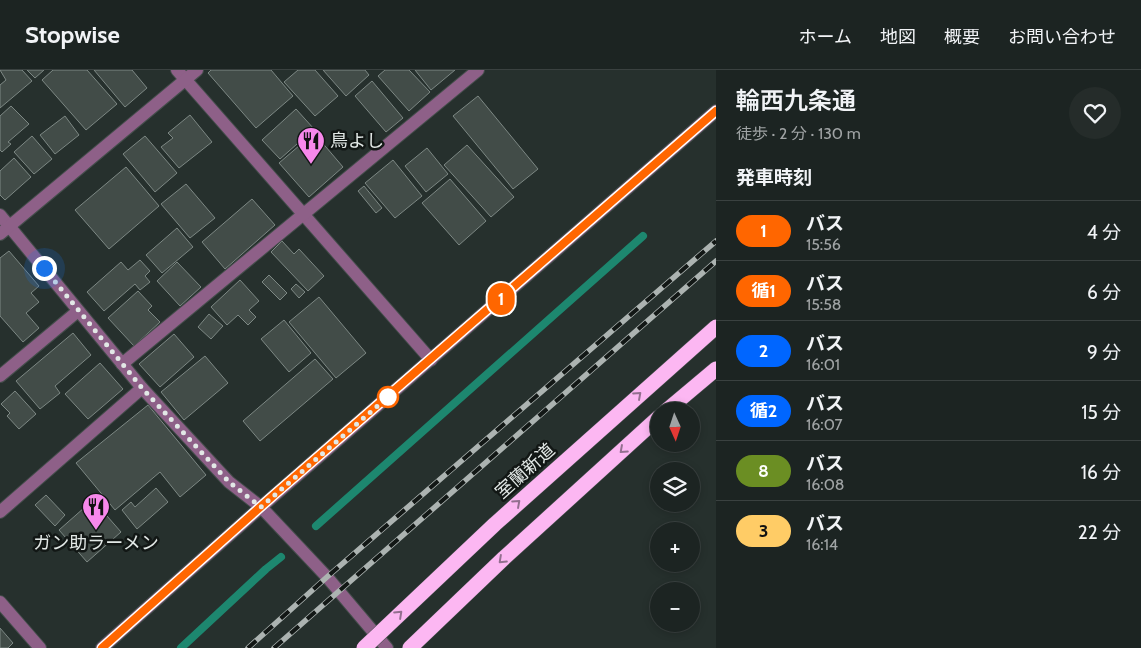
<!DOCTYPE html>
<html lang="ja">
<head>
<meta charset="utf-8">
<style>
  :root { --surface:#1c2422; --page:#252c2a; --text:#f1f3f6; --muted:#a0a4a5; --line:#3a4140 }
  body { margin:0; font-family:Cabin,"Noto Sans JP",sans-serif; background:var(--page); color:var(--text); height:100vh; display:flex; flex-direction:column; font-size:19px; white-space:nowrap }
  * { box-sizing:border-box; margin:0 }
  p { font-size:16px; color:var(--muted) }
  .icon { flex:none; width:28px; height:28px; fill:none; stroke:currentColor; stroke-width:2; stroke-linecap:round; stroke-linejoin:round }
  .map { position:relative; flex:1; overflow:hidden }
  .details { display:flex; flex-direction:column; background:var(--surface); width:425px }
  .details>* { flex:none }
  .badge { padding:0 10px; border-radius:16px; font-size:18px; line-height:32px }
  .needle { width:32px; rotate:177deg }
  .tools { position:absolute; left:650px; top:332px; display:grid; gap:10px }
  .tools a { display:grid; place-items:center; width:50px; height:50px; border-radius:50%; background:var(--surface); box-shadow:0 2px 8px #0003,0 0 0 1px var(--line); font-size:25px }
  .you { position:absolute; width:25px; height:25px; margin:-12px; border:4px solid #fff; border-radius:50%; background:#1a73e8; box-shadow:0 0 0 8px #1a73e833 }
  .map>.badge { position:absolute; translate:-50% -50%; box-shadow:0 0 0 2px #fff }
  h2 { padding:0 20px; font-size:19px; line-height:45px }
  .round { display:grid; place-items:center; flex:none; width:52px; height:52px; border-radius:26px; background:var(--page) }
  .overview { display:flex; align-items:center; justify-content:space-between; height:85px; padding:0 20px }
  h1 { font-size:24px; font-weight:600; line-height:38px }
  ul { padding:0; list-style:none }
  li { display:flex; align-items:center; gap:15px; height:60px; padding:0 20px; border-top:1px solid var(--line) }
  li div { flex:1 }
  li b { display:block; font-size:19px }
  li em { font-style:normal }
  li .badge { min-width:55px; font-weight:700; text-align:center }
  header { display:flex; align-items:center; gap:30px; box-sizing:border-box; height:70px; padding:0 25px; background:var(--surface); border-bottom:1px solid var(--line) }
  header strong { font-size:24px }
  nav { display:flex; gap:28px; margin-inline-start:auto; font-size:18px }
  main { display:flex; flex:1; min-height:0 }
  .map>svg:first-child { display:block }
</style>
</head>
<body>
<header>
<strong>Stopwise</strong>
<nav><a>ホーム</a><a>地図</a><a>概要</a><a>お問い合わせ</a></nav>
</header>
<main>
<div class="map">
<svg width="716" height="578" viewBox="0 0 716 578">
  <rect width="100%" height="100%" fill="#26302d"/>
  <g fill="none" stroke-linecap="round" stroke-linejoin="round">
    <g stroke="#1d876f" stroke-width="8">
      <polyline points="316,456 643,166"/>
      <polyline points="181,578 266,499 281,487"/>
    </g>
  </g>
  <g fill="#424c48" stroke="#7d8884">
    <polygon points="0,0 22,0 32,11 0,38 0,15 6,10"/>
    <polygon points="27,0 44,0 35,8"/>
    <polygon points="53,0 87,0 117,34 86,60 42,10"/>
    <polygon points="94,0 132,0 147,18 125,37"/>
    <polygon points="211,0 271,0 293,26 256,58 208,3"/>
    <polygon points="298,0 315,0 338,26 315,46 284,12"/>
    <polygon points="323,0 365,0 369,5 346,26"/>
    <polygon points="385,0 409,0 430,22 409,41 378,6"/>
    <polygon points="415,0 455,0 431,20"/>
    <polygon points="372,11 403,48 386,62 355,26"/>
    <polygon points="478,26 538,99 513,119 453,46"/>
    <polygon points="11,36 29,54 8,72 11,74 2,82 0,80 0,46"/>
    <polygon points="296,39 314,59 280,89 262,70"/>
    <polygon points="190,45 212,72 179,98 161,77 173,68 168,63"/>
    <polygon points="65,46 79,65 55,84 40,65"/>
    <polygon points="314,63 343,97 309,127 279,93"/>
    <polygon points="32,66 52,89 34,104 14,82"/>
    <polygon points="145,66 177,103 155,122 123,84"/>
    <polygon points="467,75 514,127 491,147 444,95"/>
    <polygon points="427,78 448,104 426,122 405,96"/>
    <polygon points="14,88 31,107 5,130 0,125 0,101"/>
    <polygon points="393,90 422,126 395,148 365,113"/>
    <polygon points="126,97 159,136 109,179 75,140"/>
    <polygon points="450,109 486,151 459,175 422,133"/>
    <polygon points="186,114 215,148 190,168 161,134"/>
    <polygon points="364,116 382,138 376,143 358,121"/>
    <polygon points="252,129 275,155 225,199 202,172"/>
    <polygon points="177,158 193,177 162,203 146,185"/>
    <polygon points="282,171 294,184 299,179 324,206 308,221 271,182"/>
    <polygon points="9,181 39,216 31,223 39,232 26,243 39,258 23,272 0,246 0,188"/>
    <polygon points="140,190 150,201 145,206 150,212 140,220 135,214 104,241 87,222 121,192 128,200"/>
    <polygon points="177,192 201,217 180,236 157,211"/>
    <polygon points="269,205 287,223 280,230 262,212"/>
    <polygon points="240,210 259,231 249,240 256,247 248,255 238,245 227,255 211,237"/>
    <polygon points="296,214 305,222 299,228 291,219"/>
    <polygon points="138,221 152,236 148,240 160,252 134,276 108,248"/>
    <polygon points="319,227 366,283 336,308 289,252"/>
    <polygon points="209,244 223,256 211,269 198,257"/>
    <polygon points="284,250 311,283 289,302 261,269"/>
    <polygon points="73,263 91,285 55,316 60,323 40,339 16,311"/>
    <polygon points="174,264 194,287 160,317 139,294"/>
    <polygon points="205,286 228,313 184,350 161,322"/>
    <polygon points="315,289 333,309 260,371 243,351"/>
    <polygon points="100,293 123,319 88,349 65,324"/>
    <polygon points="15,321 36,344 19,359 7,346 10,343 1,334"/>
    <polygon points="148,335 206,405 180,427 160,402 115,440 76,393"/>
    <polygon points="156,418 168,432 137,459 122,440 131,432 135,437"/>
    <polygon points="46,425 65,445 55,456 35,435"/>
    <polygon points="93,430 121,462 87,492 59,460"/>
    <polygon points="0,558 13,573 8,578 0,578"/>
  </g>
  <g fill="none" stroke-linecap="round" stroke-linejoin="round">
    <defs>
      <g id="minor">
        <polyline points="177,0 431,290"/>
        <polyline points="0,145 142,318 229,412 261,437 327,507 387,578"/>
        <polyline points="0,164 197,0"/>
        <polyline points="122,294 478,0"/>
        <polyline points="0,306 78,241"/>
        <polyline points="0,442 142,318"/>
        <polyline points="0,532 40,578"/>
        <polyline points="102,578 261,437 716,41"/>
      </g>
      <g id="highway">
        <polyline points="666,341 716,299"/>
        <polyline points="410,578 504,488 659,347"/>
      </g>
    </defs>
    <use href="#minor" stroke="#444d4b" stroke-width="14"/>
    <use href="#highway" stroke="#444d4b" stroke-width="16"/>
    <use href="#minor" stroke="#8e6088" stroke-width="12"/>
    <use href="#highway" stroke="#fcb7f2" stroke-width="15"/>
    <defs>
      <g id="rail">
        <polyline points="248,578 327,507 716,171"/>
        <polyline points="274,578 716,191"/>
      </g>
    </defs>
    <use href="#rail" stroke="#acb3b1" stroke-width="5.5"/>
    <use href="#rail" stroke="#121715" stroke-width="4" stroke-dasharray="11" stroke-linecap="butt"/>
    <defs>
      <polyline id="highway-bridge" points="364,578 495,454 716,257"/>
    </defs>
    <use href="#highway-bridge" stroke="#444d4b" stroke-width="16" stroke-linecap="butt"/>
    <use href="#highway-bridge" stroke="#fcb7f2" stroke-width="15"/>
  </g>
  <defs><path id="oneway-chevron" d="M-2-3.5L2.5 0L-2 3.5" fill="none" stroke-width="1.6" stroke-linecap="round" stroke-linejoin="round" transform="scale(1.25)"/></defs>
  <g stroke="#936f8f">
    <use href="#oneway-chevron" transform="translate(638 325) rotate(-42)"/>
    <use href="#oneway-chevron" transform="translate(623 380) rotate(138)"/>
    <use href="#oneway-chevron" transform="translate(517 433) rotate(-42)"/>
    <use href="#oneway-chevron" transform="translate(502 490) rotate(137)"/>
    <use href="#oneway-chevron" transform="translate(399 544) rotate(-43)"/>
  </g>
  <g fill="none" stroke-linecap="round" stroke-linejoin="round">
    <defs>
      <polyline id="line" points="102,578 275,424 716,41"/>
    </defs>
    <use href="#line" stroke="#fff" stroke-width="11"/>
    <use href="#line" stroke="#f60" stroke-width="8"/>
    <polyline stroke="#e2e8e6" stroke-width="5" stroke-dasharray="0 9" points="44,198 142,318 229,412 261,437 388,327"/>
  </g>
  <defs>
    <symbol id="restaurant-pin" viewBox="-11 -11 22 30"><path d="M0 17L-7.5 6A9.5 9.5 0 1 1 7.5 6Z" fill="#f788eb" stroke="#121715"/><path d="M-5-6h1v4h1v-4h1v4h1v-4h1v5L-1.5 .5V6h-2V.5L-5-1ZM5-6V6H3V1.5H1.5Q1.5-4 5-6Z" fill="#111"/></symbol>
  </defs>
  <g fill-rule="evenodd">
    <use href="#restaurant-pin" x="295" y="55" width="32" height="43"/>
    <use href="#restaurant-pin" x="80" y="421" width="32" height="43"/>
  </g>
  <circle fill="#fff" stroke="#f60" stroke-width="2.5" cx="388" cy="327" r="10"/>
  <g text-anchor="middle" dominant-baseline="central" stroke-width="5" stroke-linejoin="round" paint-order="stroke">
    <g font-size="18" fill="#e2e8e6" stroke="#121715" text-anchor="start">
      <text x="330" y="71">鳥よし</text>
      <text x="96" y="473" text-anchor="middle">ガン助ラーメン</text>
    </g>
    <g font-size="18" fill="#e2e8e6" stroke="#121715">
      <text transform="translate(525 401) rotate(-42)">室蘭新道</text>
    </g>
  </g>
</svg>
<div class="tools">
<a><svg class="needle" viewBox="-14 -14 28 28"><path d="M0-13l5 13h-10z" fill="#e53935"/><path d="M0 13l5-13h-10z" fill="#a0a4a5"/></svg></a>
<a><svg class="icon" aria-label="layers" viewBox="0 0 24 24"><path d="M12 4l9 5-9 5-9-5zM3 14l9 5 9-5"/></svg></a>
<a>+</a>
<a>−</a>
</div>
<div class="you" style="left:44px;top:198px"></div>
<b class="badge" style="left:501px;top:229px;background:#f60;color:#fff">1</b>
</div>
<section class="details">
<div class="overview"><div><h1>輪西九条通</h1><p>徒歩 · 2 分 · 130 m</p></div><a class="round"><svg class="icon" aria-label="heart" viewBox="0 0 24 24"><path d="M12 20l-8-8c-3-5 5-10 8-4 3-6 11-1 8 4z"/></svg></a></div>
<h2>発車時刻</h2>
<ul>
<li><span class="badge" style="background:#f60;color:#fff">1</span><div><b>バス</b><p>15:56</p></div><em>4 分</em></li>
<li><span class="badge" style="background:#f60;color:#fff">循1</span><div><b>バス</b><p>15:58</p></div><em>6 分</em></li>
<li><span class="badge" style="background:#06f;color:#fff">2</span><div><b>バス</b><p>16:01</p></div><em>9 分</em></li>
<li><span class="badge" style="background:#06f;color:#fff">循2</span><div><b>バス</b><p>16:07</p></div><em>15 分</em></li>
<li><span class="badge" style="background:#6b8e23;color:#fff">8</span><div><b>バス</b><p>16:08</p></div><em>16 分</em></li>
<li><span class="badge" style="background:#fc6;color:#111">3</span><div><b>バス</b><p>16:14</p></div><em>22 分</em></li>
</ul>
</section>
</main>
</body>
</html>
